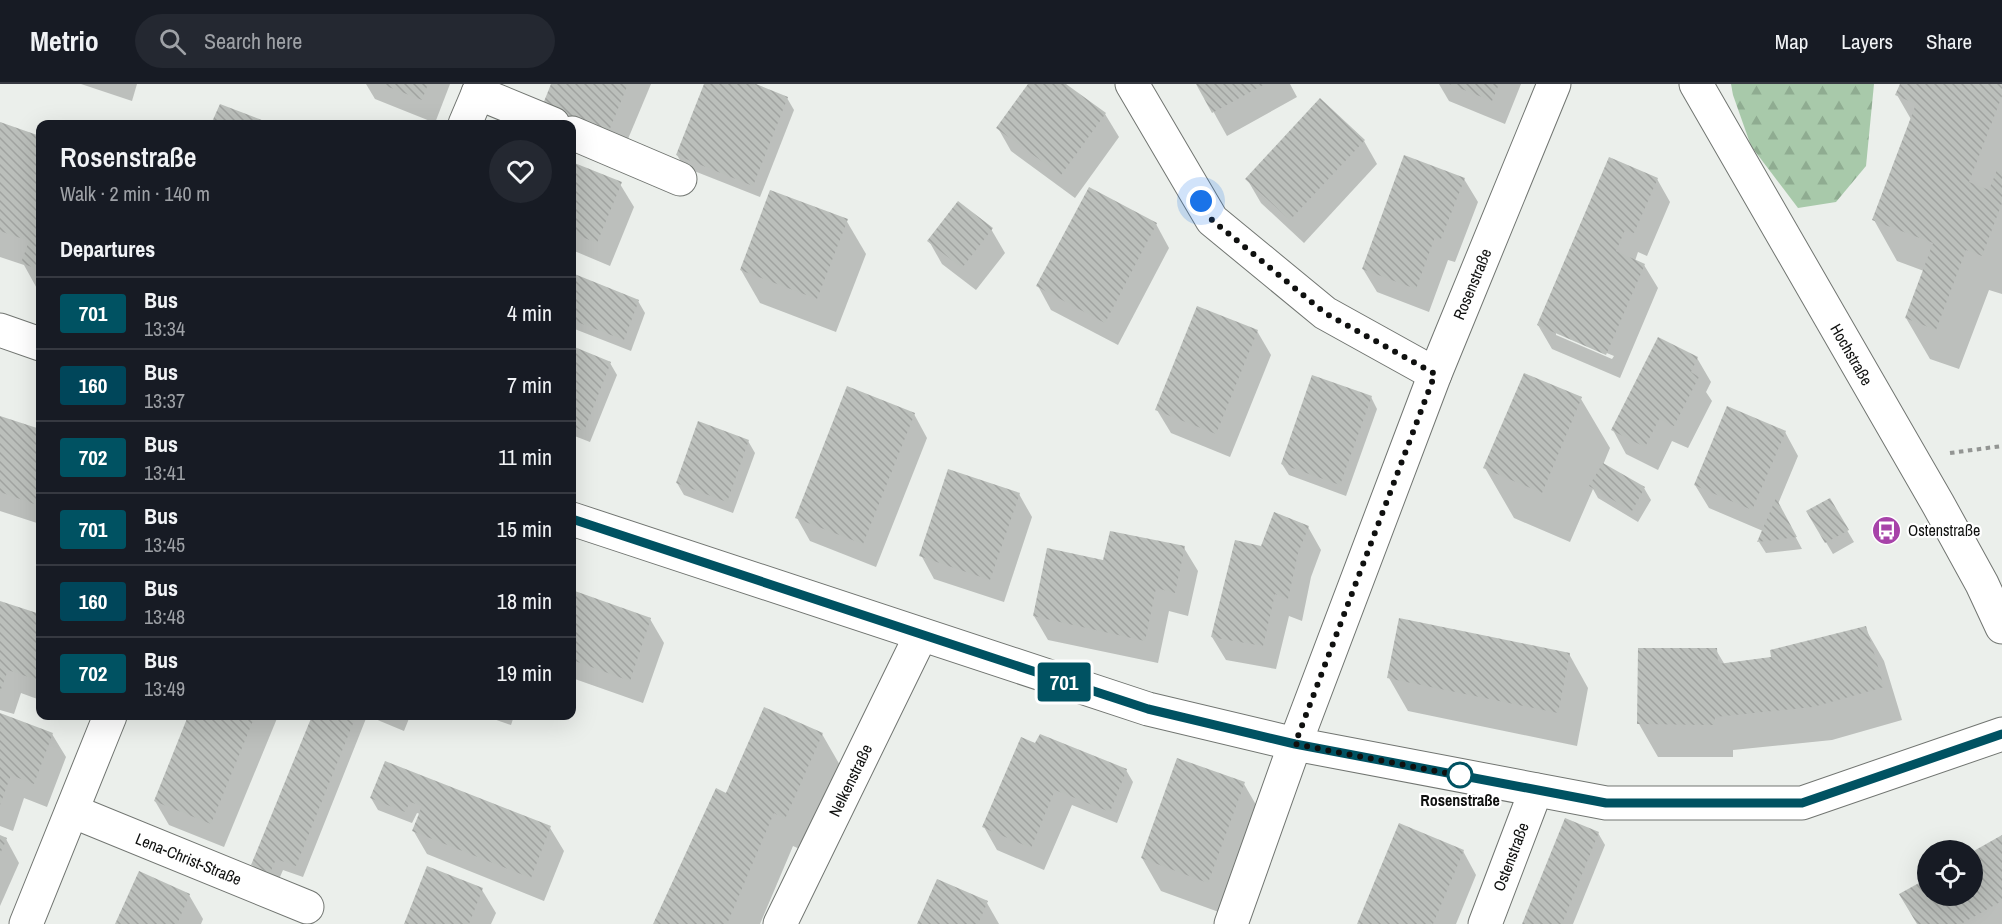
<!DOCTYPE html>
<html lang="en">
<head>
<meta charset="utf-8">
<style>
  :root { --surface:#171b24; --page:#242831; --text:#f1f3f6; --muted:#9ea1a6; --line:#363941 }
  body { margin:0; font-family:"Archivo Narrow",sans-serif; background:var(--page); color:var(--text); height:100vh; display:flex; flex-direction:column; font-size:22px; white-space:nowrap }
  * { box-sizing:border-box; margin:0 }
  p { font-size:20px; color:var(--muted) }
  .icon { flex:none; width:33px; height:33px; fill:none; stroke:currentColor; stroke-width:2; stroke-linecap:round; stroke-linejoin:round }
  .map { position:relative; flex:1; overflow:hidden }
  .details { position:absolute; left:36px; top:36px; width:540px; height:600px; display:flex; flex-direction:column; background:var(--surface); border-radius:12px; box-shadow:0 6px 24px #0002 }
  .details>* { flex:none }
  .badge { padding:0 12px; border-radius:4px; font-size:21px; line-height:39px }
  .tools { position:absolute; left:1917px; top:756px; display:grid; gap:12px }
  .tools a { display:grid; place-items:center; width:66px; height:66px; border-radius:50%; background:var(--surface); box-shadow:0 6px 24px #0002; font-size:30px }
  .you { position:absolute; width:30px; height:30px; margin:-15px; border:4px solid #fff; border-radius:50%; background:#1a73e8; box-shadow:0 0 0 9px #1a73e833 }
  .map>.badge { position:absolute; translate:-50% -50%; box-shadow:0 0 0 3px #fff }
  h2 { padding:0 24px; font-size:22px; line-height:54px }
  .round { display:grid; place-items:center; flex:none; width:63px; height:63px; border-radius:32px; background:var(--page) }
  .headline { display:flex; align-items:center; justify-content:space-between; height:102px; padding:0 24px }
  h1 { font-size:28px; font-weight:600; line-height:45px }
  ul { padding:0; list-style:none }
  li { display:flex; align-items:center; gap:18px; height:72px; padding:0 24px; border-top:2px solid var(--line) }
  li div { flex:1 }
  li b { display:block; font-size:22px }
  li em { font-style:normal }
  li .badge { min-width:66px; font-weight:700; text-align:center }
  header { display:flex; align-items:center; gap:36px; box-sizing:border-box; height:84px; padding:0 30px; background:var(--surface); border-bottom:2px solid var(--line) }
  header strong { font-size:28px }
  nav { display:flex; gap:33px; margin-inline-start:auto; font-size:21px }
  .search { width:420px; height:54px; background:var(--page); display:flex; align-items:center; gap:15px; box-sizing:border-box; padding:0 21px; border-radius:33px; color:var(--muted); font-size:22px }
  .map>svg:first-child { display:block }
</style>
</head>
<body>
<header>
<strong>Metrio</strong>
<div class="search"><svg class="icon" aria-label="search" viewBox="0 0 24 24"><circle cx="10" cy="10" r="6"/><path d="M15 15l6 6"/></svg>Search here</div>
<nav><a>Map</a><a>Layers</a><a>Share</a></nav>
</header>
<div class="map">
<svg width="2002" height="840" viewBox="0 0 2002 840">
  <defs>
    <pattern id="forest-firs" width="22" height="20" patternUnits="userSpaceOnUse" patternTransform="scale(1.5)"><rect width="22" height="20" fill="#a8c9aa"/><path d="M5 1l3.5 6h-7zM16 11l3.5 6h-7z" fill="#8fac91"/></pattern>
    <pattern id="building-back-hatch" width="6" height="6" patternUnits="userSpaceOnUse" patternTransform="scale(1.5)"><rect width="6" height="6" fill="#bbbfbb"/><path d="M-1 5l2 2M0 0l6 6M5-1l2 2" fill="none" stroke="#a0a3a0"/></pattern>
  </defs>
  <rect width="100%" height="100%" fill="#ebefeb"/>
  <polygon fill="url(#forest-firs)" points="1731,0 1874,0 1866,82 1836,118 1798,124 1751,62 1733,11"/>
  <g fill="#0003" fill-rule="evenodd">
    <polygon points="81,0 137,0 132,17"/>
    <polygon points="366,0 450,0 435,39 375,15"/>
    <polygon points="552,0 651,0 620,74"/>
    <polygon points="705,0 752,0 787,14 794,26 760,113 684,83 677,71"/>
    <polygon points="1030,0 1064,0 1105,30 1119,53 1075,114 1011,67 998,44"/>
    <polygon points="1198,0 1290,0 1297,13 1227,52"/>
    <polygon points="1439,0 1521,0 1505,40 1449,17"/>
    <polygon points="1901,0 2002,0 2002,210 1989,206 1959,285 1930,275 1906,234 1924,187 1897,177 1874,136 1912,37 1897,11"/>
    <polygon points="220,21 268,40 213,40"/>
    <polygon points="0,39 40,53 40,210 24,181 0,173"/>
    <polygon points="1364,57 1377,80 1304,159 1261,119 1247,95"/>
    <polygon points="572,79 620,100 634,123 610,182 572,166"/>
    <polygon points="1464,95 1478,118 1455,178 1448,176 1429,228 1377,208 1363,185"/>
    <path d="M1657,95L1670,118L1647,172L1638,168L1635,177L1644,181L1658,204L1620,294L1552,265L1538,241ZM1556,248L1614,272L1612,275L1556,251Z"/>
    <polygon points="846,136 866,170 836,248 760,219 741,186"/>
    <polygon points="1156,140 1169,164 1118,261 1051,226 1038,202"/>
    <polygon points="991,145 1005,169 976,206 942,180 929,157"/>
    <polygon points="572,191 638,217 645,229 631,267 572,244"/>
    <polygon points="1257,247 1271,271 1230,373 1171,349 1157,326"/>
    <polygon points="1659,255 1697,274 1711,298 1706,308 1712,317 1688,364 1672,357 1658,386 1626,370 1613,346"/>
    <polygon points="572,263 610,279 617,291 590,358 572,351"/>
    <polygon points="1371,313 1377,325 1346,412 1289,391 1282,380"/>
    <polygon points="1581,315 1610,364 1603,381 1644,404 1651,416 1638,438 1598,414 1593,405 1570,458 1514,434 1485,384"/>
    <polygon points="914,330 927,354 876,483 810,457 797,434"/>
    <polygon points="0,333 40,347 40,440 0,427"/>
    <polygon points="1785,348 1798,372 1778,420 1802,465 1766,469 1759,458 1763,447 1709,424 1695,401"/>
    <polygon points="748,357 755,369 733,429 684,411 677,399"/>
    <polygon points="1019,410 1032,433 1004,518 934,495 921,471"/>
    <polygon points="1829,416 1854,458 1833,470 1808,428"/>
    <polygon points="1308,443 1321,466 1311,493 1302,537 1289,532 1276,585 1226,576 1212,553 1262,464"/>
    <polygon points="1184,464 1198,487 1188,532 1169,527 1158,579 1048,556 1034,532 1104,478"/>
    <polygon points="572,508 650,535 664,559 643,619 572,594"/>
    <polygon points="0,519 40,532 40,616 21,609 14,630 0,626"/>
    <polygon points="1865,544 1884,577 1902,636 1832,656 1733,666 1733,673 1658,673 1639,640 1640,566 1716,566 1725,581 1773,575"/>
    <polygon points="1569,570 1588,604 1577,662 1408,627 1389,594"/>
    <polygon points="0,631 52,650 66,673 47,723 24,714 13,747 0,742"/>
    <polygon points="189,632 278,632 224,763 169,741 155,717"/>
    <polygon points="314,632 367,632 303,793 283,786 277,800 259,793 253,781"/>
    <polygon points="368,632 410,632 404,647"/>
    <polygon points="485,632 514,632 511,641"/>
    <polygon points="822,650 841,683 804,767 793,762 760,840 654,840 727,711"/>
    <polygon points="1021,655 1126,686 1133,698 1117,739 1072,721 1044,786 997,766 984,743"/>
    <polygon points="386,679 550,744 564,767 544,817 427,770 413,746 420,730 417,729 412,739 378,726 371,714"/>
    <polygon points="1244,700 1263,733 1227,831 1161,807 1142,774"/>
    <polygon points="1598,749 1605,761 1573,840 1524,840"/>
    <polygon points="0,753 6,755 19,779 0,822"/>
    <polygon points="2002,753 2002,840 1918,840 1928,812 1972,812"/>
    <polygon points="1463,767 1476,791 1456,840 1358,840"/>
    <polygon points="482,806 496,829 491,840 406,840"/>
    <polygon points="189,811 203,835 201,840 117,840"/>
    <polygon points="987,819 999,840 919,840"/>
  </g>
  <g fill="url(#building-back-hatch)">
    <polygon points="381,0 428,0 422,16"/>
    <polygon points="551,0 628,0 607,52 541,25"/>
    <polygon points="704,0 756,0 788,13 753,102 676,71"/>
    <polygon points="1028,0 1066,0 1106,29 1061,91 996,44"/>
    <polygon points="1196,0 1265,0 1212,29"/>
    <polygon points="1449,0 1499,0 1492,17"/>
    <polygon points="1900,0 2002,0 2002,12 1969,98 1989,106 1997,86 2002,88 2002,119 1982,172 1966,166 1936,246 1905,234 1933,159 1872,136 1916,20 1895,11"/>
    <polygon points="1320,14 1365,56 1290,136 1245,95"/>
    <polygon points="220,20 272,40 211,40"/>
    <polygon points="0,38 40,52 40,186 21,179 29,157 0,147"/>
    <polygon points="1404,71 1465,94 1441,155 1435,153 1416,205 1362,185"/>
    <polygon points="1609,73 1658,94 1634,149 1625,146 1616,167 1645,180 1606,271 1537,241"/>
    <polygon points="572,78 622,98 597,159 572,149"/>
    <polygon points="1089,103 1157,139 1105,239 1036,202"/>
    <polygon points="770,106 848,135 817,215 740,186"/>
    <polygon points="958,117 993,144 962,184 927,157"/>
    <polygon points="572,189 639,216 624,256 572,236"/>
    <polygon points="1197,222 1258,246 1216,350 1155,326"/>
    <polygon points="1658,253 1698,273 1691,288 1699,293 1674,342 1659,335 1645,363 1611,346"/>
    <polygon points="572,262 611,278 584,347 572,342"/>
    <polygon points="1524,289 1582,313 1542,409 1483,384"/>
    <polygon points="1312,291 1372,312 1340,401 1281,380"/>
    <polygon points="847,302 915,329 863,460 795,434"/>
    <polygon points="1727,322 1786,347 1752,426 1694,401"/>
    <polygon points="0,332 40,345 40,422 0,408"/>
    <polygon points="698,337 749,356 727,418 676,399"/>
    <polygon points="1603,379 1645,403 1632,427 1589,402"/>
    <polygon points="948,385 1020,409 990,496 919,472"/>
    <polygon points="1776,414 1797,453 1757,458"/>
    <polygon points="1830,414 1849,446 1825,459 1806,427"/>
    <polygon points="1274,428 1309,442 1298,469 1288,515 1275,510 1263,562 1211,553 1235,456 1261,462"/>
    <polygon points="1110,447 1185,462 1175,509 1156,504 1145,557 1033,532 1047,464 1103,476"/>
    <polygon points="572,506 651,534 630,597 572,576"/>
    <polygon points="0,517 40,530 40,597 8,586 0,608"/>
    <polygon points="1399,534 1570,569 1558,629 1387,594"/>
    <polygon points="1866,542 1884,603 1813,623 1715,633 1714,641 1637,640 1638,564 1717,564 1718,580 1771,573 1770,566"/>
    <polygon points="764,623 823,649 785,735 774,729 727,840 653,840 716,704 726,709"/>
    <polygon points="0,629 53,649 34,700 11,691 0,721"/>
    <polygon points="188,632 255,632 211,740 154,717"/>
    <polygon points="312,632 356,632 296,782 276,775 270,789 251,781"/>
    <polygon points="1040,650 1127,685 1110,728 1055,706 1031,764 982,743 1021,653 1035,659"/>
    <polygon points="1177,674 1245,698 1208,799 1141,774"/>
    <polygon points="385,677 551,742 531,794 412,747 422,722 410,718 405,728 370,714"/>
    <polygon points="1565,734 1599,748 1562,840 1522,840"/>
    <polygon points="1399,739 1464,766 1433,840 1357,840"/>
    <polygon points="0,751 7,754 0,770"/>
    <polygon points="2002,751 2002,817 1961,840 1917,840 1899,810 1928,794 1928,812 1972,812 1972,768"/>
    <polygon points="427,782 483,804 469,840 404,840"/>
    <polygon points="139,787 190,810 177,840 115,840"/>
    <polygon points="937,795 988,817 978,840 917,840"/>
  </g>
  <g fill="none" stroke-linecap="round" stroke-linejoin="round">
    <defs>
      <g id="minor">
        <polyline points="1132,0 1212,136 1325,229 1435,290"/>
        <path id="s1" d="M1696,0L1938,420L1982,500L2002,543"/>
        <polyline points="478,9 553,40"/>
        <polyline points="465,40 482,0"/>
        <polyline points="572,49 680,95"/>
        <polyline points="0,246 40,260"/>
        <polyline points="572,435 1148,625 1295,660 1606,719 1802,719 2002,650"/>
        <path id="s2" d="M72,727L307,823"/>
        <polyline points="26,840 110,632"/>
        <path id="s3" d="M780,840L921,551"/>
        <path id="s4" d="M1231,840L1295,660L1435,290L1554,0"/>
        <path id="s5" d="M1485,840L1536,706"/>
      </g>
    </defs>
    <use href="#minor" stroke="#717571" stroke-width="35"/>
    <polyline stroke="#939593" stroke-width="4" stroke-dasharray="4.5 4.5" stroke-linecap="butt" points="1950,369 2002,362"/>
    <use href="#minor" stroke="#fff" stroke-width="33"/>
  </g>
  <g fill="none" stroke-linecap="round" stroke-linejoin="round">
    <defs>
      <polyline id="line" points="572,435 1148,625 1295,660 1606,719 1802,719 2002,650"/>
    </defs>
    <use href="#line" stroke="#fff" stroke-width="14"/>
    <use href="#line" stroke="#005262" stroke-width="9"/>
    <polyline stroke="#0f100f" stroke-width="6" stroke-dasharray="0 10.8" points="1201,117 1212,136 1325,229 1435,290 1295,660 1462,692 1460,691"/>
  </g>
  <defs>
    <symbol id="bus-disc" viewBox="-11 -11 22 22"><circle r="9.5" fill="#a743a9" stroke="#fff"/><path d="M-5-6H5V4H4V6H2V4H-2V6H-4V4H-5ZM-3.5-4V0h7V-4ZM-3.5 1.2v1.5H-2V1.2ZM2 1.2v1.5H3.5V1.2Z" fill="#fff"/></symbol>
  </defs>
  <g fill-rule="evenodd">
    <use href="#bus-disc" x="1870" y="430" width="33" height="33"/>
  </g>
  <circle fill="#fff" stroke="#005262" stroke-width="3" cx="1460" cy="691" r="12"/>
  <g text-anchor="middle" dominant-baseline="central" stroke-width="4.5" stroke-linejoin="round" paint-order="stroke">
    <g font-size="16" fill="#0f100f" stroke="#fff">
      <text stroke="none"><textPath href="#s4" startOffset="684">Rosenstraße</textPath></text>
      <text stroke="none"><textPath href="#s1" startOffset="312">Hochstraße</textPath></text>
      <text stroke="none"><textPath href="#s3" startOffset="160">Nelkenstraße</textPath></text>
      <text stroke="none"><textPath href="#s5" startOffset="72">Ostenstraße</textPath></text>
      <text stroke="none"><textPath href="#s2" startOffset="126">Lena-Christ-Straße</textPath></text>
    </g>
    <g font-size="16" fill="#0f100f" stroke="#fff" text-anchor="start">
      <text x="1908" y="446">Ostenstraße</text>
    </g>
    <g font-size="16" font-weight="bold" fill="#0f100f" stroke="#fff">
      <text x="1460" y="716">Rosenstraße</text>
    </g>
  </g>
</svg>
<div class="tools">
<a><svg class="icon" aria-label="locate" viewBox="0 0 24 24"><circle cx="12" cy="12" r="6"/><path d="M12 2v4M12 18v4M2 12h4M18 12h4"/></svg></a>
</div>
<div class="you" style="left:1201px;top:117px"></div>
<b class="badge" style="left:1064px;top:598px;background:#005262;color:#fff">701</b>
<section class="details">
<div class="headline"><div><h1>Rosenstraße</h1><p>Walk · 2 min · 140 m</p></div><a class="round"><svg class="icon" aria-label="heart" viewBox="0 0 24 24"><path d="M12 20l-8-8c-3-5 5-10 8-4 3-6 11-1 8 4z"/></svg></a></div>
<h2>Departures</h2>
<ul>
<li><span class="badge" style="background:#005262;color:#fff">701</span><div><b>Bus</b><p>13:34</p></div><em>4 min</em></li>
<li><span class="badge" style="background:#00465a;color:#fff">160</span><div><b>Bus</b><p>13:37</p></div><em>7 min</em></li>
<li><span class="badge" style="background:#005262;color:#fff">702</span><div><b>Bus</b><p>13:41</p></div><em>11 min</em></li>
<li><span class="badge" style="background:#005262;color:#fff">701</span><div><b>Bus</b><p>13:45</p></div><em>15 min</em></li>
<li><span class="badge" style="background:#00465a;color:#fff">160</span><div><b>Bus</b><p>13:48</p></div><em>18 min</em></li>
<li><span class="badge" style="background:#005262;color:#fff">702</span><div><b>Bus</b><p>13:49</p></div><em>19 min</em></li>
</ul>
</section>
</div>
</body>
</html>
